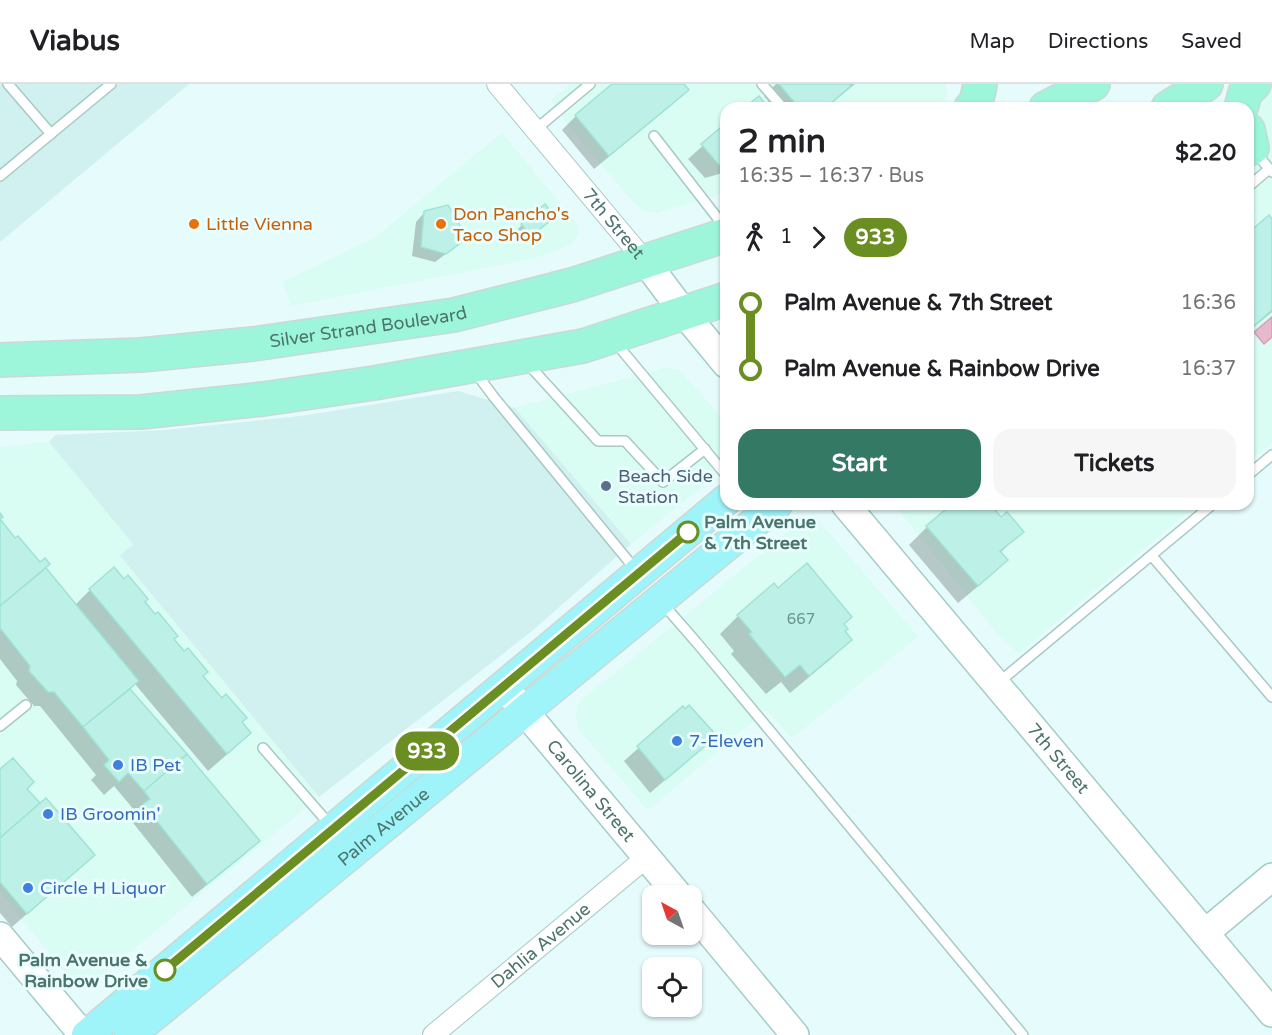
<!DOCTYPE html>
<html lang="en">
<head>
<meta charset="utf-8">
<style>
  :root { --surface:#fff; --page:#f6f6f6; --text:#202124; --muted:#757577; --line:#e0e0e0; --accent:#347963 }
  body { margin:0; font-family:"Varela Round",sans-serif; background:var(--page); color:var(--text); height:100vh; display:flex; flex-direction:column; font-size:22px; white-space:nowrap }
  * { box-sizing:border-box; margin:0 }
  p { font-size:20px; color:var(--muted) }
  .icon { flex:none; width:33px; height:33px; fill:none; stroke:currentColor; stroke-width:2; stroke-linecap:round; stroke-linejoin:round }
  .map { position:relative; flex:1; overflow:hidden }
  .sheet { position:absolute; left:720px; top:18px; width:534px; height:408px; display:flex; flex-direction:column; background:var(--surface); border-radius:18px; box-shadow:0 2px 4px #0004 }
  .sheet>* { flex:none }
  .badge { padding:0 12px; border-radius:20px; font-size:21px; line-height:39px }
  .needle { width:39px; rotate:320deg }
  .fabs { position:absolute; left:642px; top:801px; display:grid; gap:12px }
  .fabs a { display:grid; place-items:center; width:60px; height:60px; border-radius:12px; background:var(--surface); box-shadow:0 2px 4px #0004; font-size:30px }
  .map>.badge { position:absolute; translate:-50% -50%; box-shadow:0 0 0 3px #fff }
  .legs { display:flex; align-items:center; gap:9px; height:66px; padding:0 18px; font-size:20px }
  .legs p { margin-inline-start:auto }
  .overview { display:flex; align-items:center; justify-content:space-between; height:102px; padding:0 18px }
  h1 { font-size:33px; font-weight:800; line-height:45px }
  .cta { display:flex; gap:12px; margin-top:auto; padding:12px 18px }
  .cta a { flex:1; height:69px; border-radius:18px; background:var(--accent); color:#fff; font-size:24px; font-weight:800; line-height:69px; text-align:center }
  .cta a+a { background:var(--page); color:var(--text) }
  ul { padding:0 18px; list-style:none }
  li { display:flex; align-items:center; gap:21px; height:66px; font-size:22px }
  li i { display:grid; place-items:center; width:9px; height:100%; margin:0 8px; background:currentColor }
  li i::after { content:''; width:15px; height:15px; margin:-8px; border:4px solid; border-radius:50%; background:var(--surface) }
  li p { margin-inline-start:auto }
  li:first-child i { background:linear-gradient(#0000 50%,currentColor 0) }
  li:last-child i { background:linear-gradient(currentColor 50%,#0000 0) }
  header { display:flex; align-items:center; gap:36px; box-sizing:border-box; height:84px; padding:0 30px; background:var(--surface); border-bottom:2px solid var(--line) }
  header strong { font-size:28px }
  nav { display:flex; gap:33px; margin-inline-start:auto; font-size:21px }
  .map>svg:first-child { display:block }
</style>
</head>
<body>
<header>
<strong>Viabus</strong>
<nav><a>Map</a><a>Directions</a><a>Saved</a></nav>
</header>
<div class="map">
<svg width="1272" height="951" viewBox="0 0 1272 951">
  <rect width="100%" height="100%" fill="#e5fbfc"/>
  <g fill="#d1f1f0">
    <polygon points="0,0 189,0 0,158"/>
    <polygon points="458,307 515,324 631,460 532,547 319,713 119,471 133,461 49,358 55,351 165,346 301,332"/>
  </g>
  <g fill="#d9fcf3">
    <polygon points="571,0 946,0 947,12 943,21 940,24 726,24 726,109 656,129 644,127 636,121 569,43 551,16"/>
    <polygon points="1272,4 1272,358 1248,378 1248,24 1241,24"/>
    <polygon points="502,49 579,143 577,152 572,159 567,162 535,174 291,222 283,198 376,153"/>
    <polygon points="666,284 679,286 726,339 726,382 631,460 515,324"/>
    <polygon points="49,358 133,460 120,472 319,713 89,901 77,903 0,808 0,364 2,363"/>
    <polygon points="894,420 1198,420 1019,569 999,552"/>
    <polygon points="815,432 918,553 792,654 766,626 648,726 579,646 576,630 578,621 583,615 804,435"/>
  </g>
  <polygon fill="#e5bacc" stroke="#d7a0b7" stroke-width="1.5" points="1272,233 1272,253 1264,260 1254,248"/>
  <g fill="#0003">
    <polygon points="615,0 682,0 687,6 673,20 594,85 562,46 576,32"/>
    <polygon points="776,0 855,0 826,24 774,24 764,12"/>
    <polygon points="726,41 726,88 705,94 688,75"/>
    <polygon points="425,128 465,154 455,163 435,178 412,172 416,138"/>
    <polygon points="548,137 526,155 518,145 522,141"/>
    <polygon points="1272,137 1272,228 1248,248 1248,151"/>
    <polygon points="955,420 966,420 969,424 973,420 988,420 1001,435 1022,448 1000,469 1006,476 988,494 958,519 909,461 927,443"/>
    <polygon points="0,438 15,456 44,484 75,521 90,506 114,485 249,649 231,667 208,687 135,600 129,605 258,757 244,771 192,813 130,735 136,729 130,721 114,702 104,711 91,696 96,691 40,622 34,622 16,601 17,597 0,575"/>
    <polygon points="778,506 843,548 850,556 832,574 790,609 781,598 766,610 731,570 734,567 720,550 738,532"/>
    <polygon points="683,624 701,665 650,709 624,677"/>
    <polygon points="0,687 26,705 40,721 79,784 12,843 0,829"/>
  </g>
  <g fill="#bdf1e8" stroke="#9ee3d6" stroke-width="1.5">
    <polygon points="612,0 684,0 689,6 609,72 575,31"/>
    <polygon points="779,0 849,0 851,2 825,24 799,24"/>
    <polygon points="759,12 769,24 744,24"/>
    <polygon points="726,39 726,79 719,81 701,60"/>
    <polygon points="545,120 555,133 531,152 521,140"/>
    <polygon points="448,121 467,154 446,170 421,163 424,127"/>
    <polygon points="1269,131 1272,135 1272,226 1248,247 1248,149"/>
    <polygon points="952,420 968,420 969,421 971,420 990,420 1001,433 1007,428 1024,448 1000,467 1008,476 978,502 926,442"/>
    <polygon points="0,429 3,433 0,435 15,454 18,452 40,478 45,474 50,480 0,522"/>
    <polygon points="807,479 852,533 844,540 848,545 845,547 852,556 809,592 800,581 785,593 749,550 752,548 737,531 774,499 778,504"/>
    <polygon points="114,483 124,495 128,491 148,515 145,518 155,530 158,528 178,552 174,555 184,567 188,564 208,588 203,592 222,614 226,610 247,634 242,638 251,649 227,670 89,505"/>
    <polygon points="46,484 139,597 83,643 54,608 48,608 29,587 30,582 0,544 0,522"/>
    <polygon points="130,605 187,670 144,707 128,689 119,698 104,681 109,676 83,643"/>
    <polygon points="689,621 717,652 665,696 637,662 683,622 685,625"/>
    <polygon points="187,670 260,757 207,800 143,720 150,715 144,707"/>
    <polygon points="13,674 34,698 27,705 40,719 0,754 0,685"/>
    <polygon points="46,714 95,771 27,830 0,798 0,754"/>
  </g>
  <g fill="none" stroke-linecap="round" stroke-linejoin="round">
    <defs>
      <g id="lane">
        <polyline points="8,0 51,50"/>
        <polyline points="762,0 783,24"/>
        <polyline points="535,46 590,0"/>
        <polyline points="654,52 726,145"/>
        <polyline points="1255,68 1272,88"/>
        <polyline points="0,92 111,0"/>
        <polyline points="1248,103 1269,85"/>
        <polyline points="615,258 726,391"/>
        <polyline points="528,280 598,357 625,357 663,398 705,365"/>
        <polyline points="476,289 493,312 635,485"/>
        <polyline points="1248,391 1272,371"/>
        <polyline points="1152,472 1272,613"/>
        <polyline points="663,520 697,559 1023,951"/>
        <polyline points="998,599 1213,420"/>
        <polyline points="0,642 26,621"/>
        <polyline points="263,664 331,742"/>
      </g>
      <g id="street">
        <path id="s1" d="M497,0L645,177"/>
        <path id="s2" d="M433,951L647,773"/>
      </g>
      <g id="secondary">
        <polyline points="645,177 684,229 726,280"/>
        <path id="s3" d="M845,420L1272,929"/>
        <path id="s4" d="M510,610L679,812"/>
        <polyline points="692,827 795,951"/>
        <polyline points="1205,849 1272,793"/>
        <polyline points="0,852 83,951"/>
      </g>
      <g id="primary">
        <polyline points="87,951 726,416"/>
        <path id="s5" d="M130,951L777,420"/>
      </g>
      <g id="highway">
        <polyline points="971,24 976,19 980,1"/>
        <polyline points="1046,24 1093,0"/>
        <polyline points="1168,24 1206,0"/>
        <polyline points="1241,24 1245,9 1254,0"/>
        <polyline points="1248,46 1252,64"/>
        <path id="s6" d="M0,276L141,271L253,260L454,231L572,201L726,151"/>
        <polyline points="0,329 141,328 263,315 374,299 583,262 726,215"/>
      </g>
    </defs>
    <use href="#lane" stroke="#a7c9c4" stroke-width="12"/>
    <use href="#street" stroke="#a7c9c4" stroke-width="22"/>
    <use href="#secondary" stroke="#a5ccc6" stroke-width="30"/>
    <use href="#primary" stroke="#cdd8d6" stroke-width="33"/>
    <use href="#highway" stroke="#cdd8d6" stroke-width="36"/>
    <use href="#lane" stroke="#fff" stroke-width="9"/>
    <use href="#street" stroke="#fff" stroke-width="20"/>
    <use href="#secondary" stroke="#fff" stroke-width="27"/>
    <use href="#primary" stroke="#9ff4fa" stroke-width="30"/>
    <use href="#highway" stroke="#9df5da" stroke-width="33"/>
  </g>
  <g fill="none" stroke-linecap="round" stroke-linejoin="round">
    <defs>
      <polyline id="line-1" points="165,886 688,448"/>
    </defs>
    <use href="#line-1" stroke="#fff" stroke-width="14"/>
    <use href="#line-1" stroke="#6b8e23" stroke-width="9"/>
  </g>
  <g fill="#e8710a" stroke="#ebfeff" stroke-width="2">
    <circle cx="194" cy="140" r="6"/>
    <circle cx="441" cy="140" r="6"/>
  </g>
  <circle fill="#5c6f8a" stroke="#ebfeff" stroke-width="2" cx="606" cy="402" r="6"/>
  <g fill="#fff" stroke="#6b8e23" stroke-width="3">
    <circle cx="688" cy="448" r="10"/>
    <circle cx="165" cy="886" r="10"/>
  </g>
  <g fill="#3f7fe0" stroke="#ebfeff" stroke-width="2">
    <circle cx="677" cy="657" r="6"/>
    <circle cx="118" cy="681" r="6"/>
    <circle cx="48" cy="730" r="6"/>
    <circle cx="28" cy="804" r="6"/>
  </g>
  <g text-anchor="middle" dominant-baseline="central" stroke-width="6" stroke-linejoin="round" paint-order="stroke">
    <g font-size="15" fill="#68948b">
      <text x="801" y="535">667</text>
    </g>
    <g font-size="18" fill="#c56008" stroke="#ebfeff" text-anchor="start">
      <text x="453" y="130">Don Pancho's<tspan x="453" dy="21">Taco Shop</tspan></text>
      <text x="206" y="140">Little Vienna</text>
    </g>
    <g font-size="18" fill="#4b756c" stroke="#ebfeff">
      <text stroke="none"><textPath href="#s1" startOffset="182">7th Street</textPath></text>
      <text stroke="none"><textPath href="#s6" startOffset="370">Silver Strand Boulevard</textPath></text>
      <text stroke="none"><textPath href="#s3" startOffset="332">7th Street</textPath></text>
      <text stroke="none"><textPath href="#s4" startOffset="126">Carolina Street</textPath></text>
      <text stroke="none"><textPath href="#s5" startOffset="328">Palm Avenue</textPath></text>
      <text stroke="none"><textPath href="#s2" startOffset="140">Dahlia Avenue</textPath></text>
    </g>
    <g font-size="18" fill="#4e5e75" stroke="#ebfeff" text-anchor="start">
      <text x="618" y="392">Beach Side<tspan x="618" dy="21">Station</tspan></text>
    </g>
    <g font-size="18" font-weight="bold" fill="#4b756c" stroke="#ebfeff" text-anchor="start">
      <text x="704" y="438">Palm Avenue<tspan x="704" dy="21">&amp; 7th Street</tspan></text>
      <text x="148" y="876" text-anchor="end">Palm Avenue &amp;<tspan x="148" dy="21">Rainbow Drive</tspan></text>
    </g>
    <g font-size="18" fill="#366cbe" stroke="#ebfeff" text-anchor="start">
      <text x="689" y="657">7-Eleven</text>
      <text x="130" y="681">IB Pet</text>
      <text x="60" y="730">IB Groomin'</text>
      <text x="40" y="804">Circle H Liquor</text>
    </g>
  </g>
</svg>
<div class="fabs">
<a><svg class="needle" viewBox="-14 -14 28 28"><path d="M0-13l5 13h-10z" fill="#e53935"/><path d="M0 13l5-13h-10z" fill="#757577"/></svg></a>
<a><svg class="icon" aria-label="locate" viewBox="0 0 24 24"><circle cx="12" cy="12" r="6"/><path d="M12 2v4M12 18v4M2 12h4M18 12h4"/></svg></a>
</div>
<b class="badge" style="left:427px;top:667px;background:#6b8e23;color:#fff">933</b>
<section class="sheet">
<div class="overview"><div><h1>2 min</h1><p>16:35 – 16:37 · Bus</p></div><b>$2.20</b></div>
<div class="legs"><svg class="icon" aria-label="walk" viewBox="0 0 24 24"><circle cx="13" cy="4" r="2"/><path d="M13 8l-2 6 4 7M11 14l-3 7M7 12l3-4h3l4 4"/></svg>1<svg class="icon" aria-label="forward" viewBox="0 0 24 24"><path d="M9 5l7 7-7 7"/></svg><b class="badge" style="background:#6b8e23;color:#fff">933</b></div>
<ul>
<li><i style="color:#6b8e23"></i><b>Palm Avenue &amp; 7th Street</b><p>16:36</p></li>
<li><i style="color:#6b8e23"></i><b>Palm Avenue &amp; Rainbow Drive</b><p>16:37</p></li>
</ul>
<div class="cta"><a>Start</a><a>Tickets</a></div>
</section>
</div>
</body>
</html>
